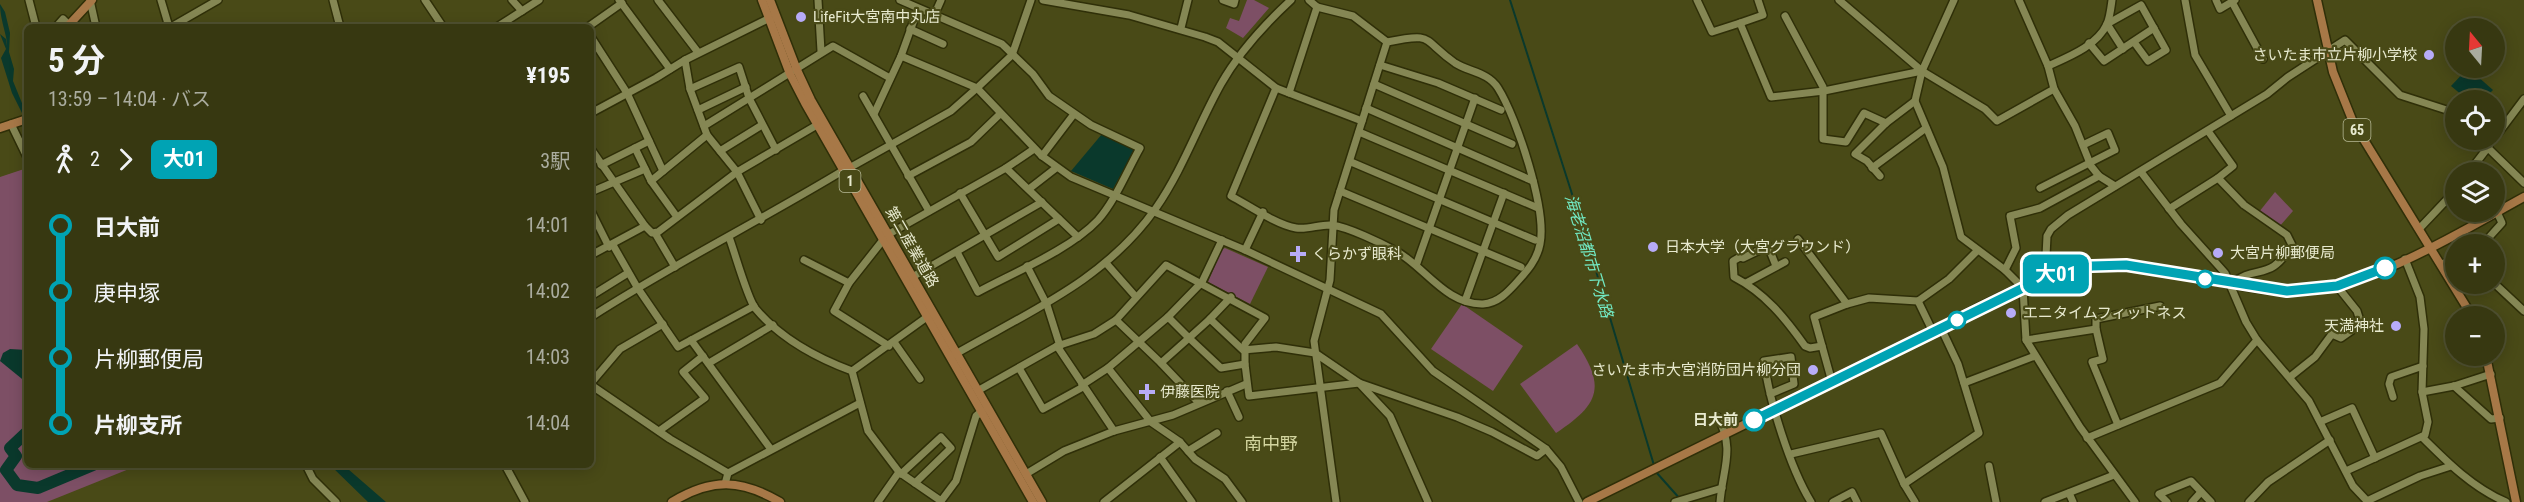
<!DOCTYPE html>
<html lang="ja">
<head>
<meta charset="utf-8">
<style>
  :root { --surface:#373811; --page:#3e3f1a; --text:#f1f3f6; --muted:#aaac9f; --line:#515231 }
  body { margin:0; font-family:"Roboto Condensed","Noto Sans JP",sans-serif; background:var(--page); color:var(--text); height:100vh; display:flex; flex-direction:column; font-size:22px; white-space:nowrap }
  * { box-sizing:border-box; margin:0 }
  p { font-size:20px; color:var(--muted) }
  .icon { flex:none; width:33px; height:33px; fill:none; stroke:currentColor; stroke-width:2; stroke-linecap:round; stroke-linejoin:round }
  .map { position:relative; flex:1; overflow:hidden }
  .panel { position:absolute; left:24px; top:24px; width:570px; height:444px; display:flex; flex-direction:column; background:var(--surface); border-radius:9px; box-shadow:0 3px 15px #0003,0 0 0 2px var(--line) }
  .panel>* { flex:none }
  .badge { padding:0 12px; border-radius:9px; font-size:21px; line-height:39px }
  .needle { width:39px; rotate:342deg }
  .tools { position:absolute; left:2445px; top:18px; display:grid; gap:12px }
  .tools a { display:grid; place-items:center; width:60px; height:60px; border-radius:50%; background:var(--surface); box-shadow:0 3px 15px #0003,0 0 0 2px var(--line); font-size:30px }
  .map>.badge { position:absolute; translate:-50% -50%; box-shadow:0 0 0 3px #fff }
  .legs { display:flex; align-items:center; gap:9px; height:66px; padding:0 24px; font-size:20px }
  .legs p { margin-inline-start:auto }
  .overview { display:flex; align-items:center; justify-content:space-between; height:102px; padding:0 24px }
  h1 { font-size:33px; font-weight:700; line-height:45px }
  ul { padding:0 24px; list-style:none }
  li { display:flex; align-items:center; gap:21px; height:66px; font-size:22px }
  li i { display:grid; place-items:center; width:9px; height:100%; margin:0 8px; background:currentColor }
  li i::after { content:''; width:15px; height:15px; margin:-8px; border:4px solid; border-radius:50%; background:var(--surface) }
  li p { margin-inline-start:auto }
  li:first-child i { background:linear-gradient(#0000 50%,currentColor 0) }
  li:last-child i { background:linear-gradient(currentColor 50%,#0000 0) }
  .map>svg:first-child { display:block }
</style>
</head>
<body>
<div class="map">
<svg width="2524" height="502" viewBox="0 0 2524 502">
  <rect width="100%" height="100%" fill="#494a17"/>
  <g fill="#7d4f65">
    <polygon points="1247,0 1254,0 1269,8 1243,38 1226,28 1230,18 1239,21"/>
    <polygon points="27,168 27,465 139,465 47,502 0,502 0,177"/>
    <polygon points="2275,192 2293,211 2279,227 2259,212"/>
    <polygon points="1225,248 1268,267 1250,304 1208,282 1222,249"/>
    <polygon points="1462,304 1523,346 1493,391 1431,349"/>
    <path d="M1577,344C1607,388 1598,405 1556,433L1520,384Z"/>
  </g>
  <g fill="#0a392c">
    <path d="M0,4L5,12L10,33L9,52L14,69L13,81L26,113L27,139L22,113L12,93L1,58L6,49L0,34L6,39L7,46C8,38 0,20 0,4Z"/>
    <polygon points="2468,68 2493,90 2483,100 2468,100 2451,86"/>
    <polygon points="1102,134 1135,149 1113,189 1071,171"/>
    <polygon points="10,349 27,350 27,383 0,361 3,353"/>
    <polygon points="330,465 349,465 345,469 348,469 386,502 368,502"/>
  </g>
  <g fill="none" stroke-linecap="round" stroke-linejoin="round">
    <polyline stroke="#0a392c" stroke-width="2" points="1510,0 1588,244 1656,472 1681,500"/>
    <polyline stroke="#0a392c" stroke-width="12" points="27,432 10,448 16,456 6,470 17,485 38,488 93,465"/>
    <defs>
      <g id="minor">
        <polyline points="29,0 36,27"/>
        <polyline points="90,0 96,27"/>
        <polyline points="161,0 169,27"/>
        <polyline points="333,0 340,27"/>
        <polyline points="425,0 443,27"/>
        <polyline points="512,0 522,11"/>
        <polyline points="619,0 670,69"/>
        <polyline points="658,0 697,51"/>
        <polyline points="818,0 821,51"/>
        <path d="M900,0L1002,44L1033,74L1049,96L1091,125L1140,148C1127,171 1115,201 1098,220C1071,249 1013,273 978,292L957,252"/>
        <polyline points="1043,0 1129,15 1205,37 1218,42 1276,88 1362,121"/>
        <polyline points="1223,0 1234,4 1235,0"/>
        <polyline points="1697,0 1712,32 1740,23 1771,97 1824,91 1922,71 1985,109 1997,121 2054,89"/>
        <polyline points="1839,0 1922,71"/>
        <polyline points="1954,0 1922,71 1915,101 1943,167 1961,237 2005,270 2023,288 2026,340 2080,427 2135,502"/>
        <polyline points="2019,0 2048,66 2054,89 2075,126 2091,166 2099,176 2115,186"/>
        <polyline points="2185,0 2195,55 2231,116"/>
        <polyline points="2216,0 2220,9 2235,0"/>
        <polyline points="2232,2 2263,59"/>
        <polyline points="1317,7 1353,16 1387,42"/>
        <polyline points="934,16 941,0"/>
        <polyline points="1785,16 1823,87 1823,139 1846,142 1864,113 1886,123"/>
        <polyline points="1740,23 1763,15 1758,0"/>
        <polyline points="56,27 63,19 69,25"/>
        <polyline points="171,27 218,0"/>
        <polyline points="497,27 539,0"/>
        <polyline points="588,27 622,3"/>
        <polyline points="1181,28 1188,0"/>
        <polyline points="910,29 943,44"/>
        <polyline points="591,37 627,93 663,171"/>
        <polyline points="2089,43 2104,61 2154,28"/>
        <polyline points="2123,49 2107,24 2141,5 2166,50 2148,61 2134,42"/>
        <polyline points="901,56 977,88 1042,156 1071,177 1245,250 1381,314 1433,371 1546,449 1561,467 1579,502"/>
        <polyline points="685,60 774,16"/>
        <polyline points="1380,65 1438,83 1501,110"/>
        <path d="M2048,66C2068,57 2097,46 2107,24C2110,17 2111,7 2112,0"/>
        <polyline points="1374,84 1512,144"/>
        <path d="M1276,88L1231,196C1248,205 1277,225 1296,228C1308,230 1320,224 1332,225C1348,227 1381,243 1396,251C1425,267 1446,305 1483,304C1498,303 1508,292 1517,282C1527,271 1537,260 1540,244C1547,210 1517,118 1498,88C1488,72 1469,72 1455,63C1421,39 1435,32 1387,42L1334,210L1330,280L1314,341L1336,502"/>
        <polyline points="690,89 739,67 749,98 776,150"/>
        <polyline points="1289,93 1317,7 1309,0"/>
        <polyline points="863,96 929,211"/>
        <polyline points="1366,108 1533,181"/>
        <polyline points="698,110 746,87"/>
        <polyline points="591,113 656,78 685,60 690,89 707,135 737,172 761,220"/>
        <polyline points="874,114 901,56 918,9"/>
        <polyline points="11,124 27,157"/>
        <polyline points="704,126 833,46 890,78"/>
        <path d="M2208,131L2233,166L2218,178L2244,205L2287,235L2292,245C2269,283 2258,263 2231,284"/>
        <polyline points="1359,132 1538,208"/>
        <polyline points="2494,139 2524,99"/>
        <polyline points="635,148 651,181 677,217"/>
        <polyline points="2488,148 2524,183"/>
        <polyline points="591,149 645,226"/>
        <polyline points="720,151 762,125"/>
        <polyline points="1042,156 1074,114"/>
        <polyline points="1351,162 1535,240"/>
        <polyline points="601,165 649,141"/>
        <polyline points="851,167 951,111 977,88 1012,55 1031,0"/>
        <polyline points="1006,168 1034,149"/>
        <polyline points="1872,168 1926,128"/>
        <polyline points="2141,172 2181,224 2225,273 2246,322 2257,340 2309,401 2353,486 2368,502"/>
        <polyline points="2469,172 2489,146"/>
        <polyline points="908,176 971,142 1000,114"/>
        <polyline points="1880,176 1867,161 1855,154 1886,123 1915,101"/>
        <polyline points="651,181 707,135"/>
        <polyline points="2040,188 2115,150 2108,133 2083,145"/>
        <polyline points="1029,189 1056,168"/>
        <polyline points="1340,191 1521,267"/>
        <polyline points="591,192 645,169"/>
        <polyline points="960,193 998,257 1059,219"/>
        <polyline points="2169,209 2218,178"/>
        <polyline points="591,211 609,247"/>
        <polyline points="2419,229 2456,190"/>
        <polyline points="655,233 675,267"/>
        <polyline points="889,234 1006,168 1078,237"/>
        <path d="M729,237C735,253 747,297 755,308C779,337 817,358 852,371"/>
        <polyline points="1798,239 1847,304 1869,298 1918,301 1949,279 1977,251"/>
        <polyline points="883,240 849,283 834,311 889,346"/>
        <polyline points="2483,244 2502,223 2497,212"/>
        <polyline points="613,245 637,287 678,347 754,306"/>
        <polyline points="1245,250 1263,212"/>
        <polyline points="591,255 645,226 652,233 658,232 737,172 817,125"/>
        <polyline points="804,260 849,283"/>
        <polyline points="1106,263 1136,297"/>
        <polyline points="1417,263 1475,98"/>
        <polyline points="2441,264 2456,260"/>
        <polyline points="1027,266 1047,305 1060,346"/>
        <path d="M1776,266L1768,246L1743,258L1740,257L1733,261L1734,277C1765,293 1785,318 1805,346L1810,348L1822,346"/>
        <polyline points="2005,270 2016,248 2010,216 2040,208 2099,176"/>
        <polyline points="914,276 1042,202"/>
        <polyline points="1746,283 1785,262"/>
        <polyline points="2035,283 2046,256 2047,236 2051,229 2068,215 2267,94 2288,77 2345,40 2400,95 2456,113"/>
        <polyline points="2494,283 2524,311"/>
        <polyline points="591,296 628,273"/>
        <polyline points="1465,301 1504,193"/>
        <polyline points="1918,301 1933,332"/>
        <path d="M591,317C673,264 760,221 844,170"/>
        <polyline points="1168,317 1202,282 1222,240"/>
        <polyline points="1210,319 1231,297"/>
        <polyline points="1116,320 1161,363 1199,403"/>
        <polyline points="2096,329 2096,319 2160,306"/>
        <polyline points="691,340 770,448"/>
        <polyline points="2026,340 2096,329 2103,359 2092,362 2118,425"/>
        <polyline points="894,342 920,379"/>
        <polyline points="1057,346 1114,431"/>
        <path d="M952,356C1026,313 1105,281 1156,208C1183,169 1198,125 1221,84C1239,52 1264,25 1291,0"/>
        <polyline points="709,363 773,325"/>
        <polyline points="1161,363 1189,338 1221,368 1245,364 1249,396 1359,383 1457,417 1492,432 1537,456 1546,449"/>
        <polyline points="1019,368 1043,409 1083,387"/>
        <polyline points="1108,368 1151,422 1180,442 1195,459 1225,479 1242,502"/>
        <polyline points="852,371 868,431 899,472 878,502"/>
        <polyline points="852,371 927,317"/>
        <polyline points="2290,377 2315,357 2332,334 2341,338 2361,324 2357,311 2337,286"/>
        <polyline points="1832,382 1814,317 1847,304"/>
        <polyline points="591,383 620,349 663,324"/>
        <polyline points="1964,383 2035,356"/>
        <polyline points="591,385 670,439 728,473"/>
        <polyline points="1082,385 1108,368 1168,317 1189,338 1210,319 1243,350 1276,347 1315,353 1359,383 1390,416 1428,502"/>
        <polyline points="2454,386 2491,419 2500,418"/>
        <polyline points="979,390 1057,346 1094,334 1116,320 1166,265 1265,318 1245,344 1245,364"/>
        <polyline points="1227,391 1239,417"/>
        <polyline points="2422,392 2454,386 2491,374"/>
        <path d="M1770,394L1794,384L1791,357L1764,361C1769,400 1790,468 1811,502"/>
        <polyline points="2393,397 2389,384 2391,377 2423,366"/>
        <path d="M1718,417C1735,450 1723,467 1720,502"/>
        <polyline points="2322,421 2352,408 2375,458"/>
        <polyline points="659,431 705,398 683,372 703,356"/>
        <path d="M2422,437C2447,462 2473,488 2506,502"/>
        <polyline points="2087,438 2220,383 2257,340"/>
        <polyline points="1188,451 1217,433"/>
        <polyline points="1791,454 1881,433 1904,484"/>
        <polyline points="1160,457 1192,502"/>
        <polyline points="306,465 313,479 336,502"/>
        <polyline points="505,465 525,502"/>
        <polyline points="1989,466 1996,502"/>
        <polyline points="2346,471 2425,435 2428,422 2422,392 2424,329 2420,297 2405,259"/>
        <polyline points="899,472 941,501 956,481 976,416 982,411"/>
        <polyline points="901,474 941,437 951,448 915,483"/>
        <polyline points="1026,474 1064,451 1114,431 1173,415 1246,384"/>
        <polyline points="725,484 728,473 860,403"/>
        <polyline points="2069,493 2073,502"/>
        <polyline points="2367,501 2420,476 2451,466"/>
        <polyline points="1104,502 1180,442"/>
        <polyline points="1675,502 1722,488"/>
        <polyline points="1833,502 1852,492 1857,502"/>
        <polyline points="1915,502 1904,484 1979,433 1958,364 1941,328"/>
        <polyline points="2045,502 2114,475"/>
        <polyline points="2167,502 2159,494 2191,481 2211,502"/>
        <polyline points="2192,502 2201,492"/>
        <polyline points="2249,502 2268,482 2330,440"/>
      </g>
      <g id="major">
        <polyline points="762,0 790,74 805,103 1033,502"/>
        <polyline points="770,0 797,70 811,100 1042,502"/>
        <polyline points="2317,0 2333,72 2353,122 2472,316"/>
        <polyline points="67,27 92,0"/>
        <polyline points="0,128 27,119"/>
        <polyline points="2486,356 2516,502"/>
        <path d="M672,502C712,478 741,479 780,502"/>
        <path d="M1587,502C1692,451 1797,399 1902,347C1952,322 2021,282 2074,269C2144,253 2215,288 2285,291C2361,295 2458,233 2524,197"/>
      </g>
    </defs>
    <use href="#minor" stroke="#2f2f08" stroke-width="10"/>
    <use href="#major" stroke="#2f2f08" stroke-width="11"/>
    <use href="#minor" stroke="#858754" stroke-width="7"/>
    <use href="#major" stroke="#a77847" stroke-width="8"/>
  </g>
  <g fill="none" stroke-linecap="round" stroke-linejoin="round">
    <defs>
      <polyline id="line-1" points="1754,420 2023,288 2073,270 2092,266 2126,265 2287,291 2337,286 2385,268"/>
    </defs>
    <use href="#line-1" stroke="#fff" stroke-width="14"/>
    <use href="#line-1" stroke="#00a3b4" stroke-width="9"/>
  </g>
  <g fill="#b7abf8" stroke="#494a17" stroke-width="2">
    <circle cx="801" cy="17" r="6"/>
    <circle cx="2429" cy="55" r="6"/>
    <circle cx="1653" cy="247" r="6"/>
    <circle cx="2218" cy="253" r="6"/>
    <path d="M1295 245h6v6h6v6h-6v6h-6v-6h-6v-6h6z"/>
    <circle cx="2011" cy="313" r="6"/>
    <circle cx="2396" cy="326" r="6"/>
    <circle cx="1813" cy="370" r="6"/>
    <path d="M1144 383h6v6h6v6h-6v6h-6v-6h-6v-6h6z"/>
  </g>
  <g fill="#fff" stroke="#00a3b4" stroke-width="3">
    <circle cx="2385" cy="268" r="10"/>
    <circle cx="2205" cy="279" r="8"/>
    <circle cx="1957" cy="320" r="8"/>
    <circle cx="1754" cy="420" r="10"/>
  </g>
  <g text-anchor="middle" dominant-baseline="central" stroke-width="4.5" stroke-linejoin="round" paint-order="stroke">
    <g fill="#494a17" stroke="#b8ba98" stroke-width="1.5">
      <rect x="2343.5" y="119" width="27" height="22" rx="4.5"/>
      <rect x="839.5" y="170" width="21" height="22" rx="4.5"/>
    </g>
    <g font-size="14" font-weight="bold" fill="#e8eacf">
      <text x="2357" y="130">65</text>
      <text x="850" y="181">1</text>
    </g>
    <g font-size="15" fill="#e8eacf" stroke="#494a17" text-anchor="start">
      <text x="813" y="17">LifeFit大宮南中丸店</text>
      <text x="2417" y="55" text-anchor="end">さいたま市立片柳小学校</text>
      <text x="1665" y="247">日本大学（大宮グラウンド）</text>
      <text x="2230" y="253">大宮片柳郵便局</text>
      <text x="1312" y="254">くらかず眼科</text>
      <text x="2023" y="313">エニタイムフィットネス</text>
      <text x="2384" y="326" text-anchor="end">天満神社</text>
      <text x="1801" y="370" text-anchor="end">さいたま市大宮消防団片柳分団</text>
      <text x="1160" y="392">伊藤医院</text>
    </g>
    <g font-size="15" fill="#e8eacf" stroke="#494a17">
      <text transform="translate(912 247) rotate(60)">第二産業道路</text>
    </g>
    <g font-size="15" font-weight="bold" fill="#e8eacf" stroke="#494a17" text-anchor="end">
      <text x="1738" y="420">日大前</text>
    </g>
    <g font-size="16" font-style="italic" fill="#72e9c3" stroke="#494a17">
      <text transform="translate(1589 256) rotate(73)">海老沼都市下水路</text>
    </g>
    <g font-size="18" fill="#d2d49e" stroke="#494a17">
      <text x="1271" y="443">南中野</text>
    </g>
  </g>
</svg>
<div class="tools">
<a><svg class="needle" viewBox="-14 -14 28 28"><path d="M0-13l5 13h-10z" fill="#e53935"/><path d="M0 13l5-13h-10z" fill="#aaac9f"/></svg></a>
<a><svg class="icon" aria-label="locate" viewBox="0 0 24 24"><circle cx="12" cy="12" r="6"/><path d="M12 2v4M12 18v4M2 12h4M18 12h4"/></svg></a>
<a><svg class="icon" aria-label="layers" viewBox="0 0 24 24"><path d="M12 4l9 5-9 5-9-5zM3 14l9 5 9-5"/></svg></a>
<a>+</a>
<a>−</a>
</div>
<b class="badge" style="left:2056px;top:274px;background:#00a3b4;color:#fff">大01</b>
<section class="panel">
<div class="overview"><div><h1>5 分</h1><p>13:59 – 14:04 · バス</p></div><b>¥195</b></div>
<div class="legs"><svg class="icon" aria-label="walk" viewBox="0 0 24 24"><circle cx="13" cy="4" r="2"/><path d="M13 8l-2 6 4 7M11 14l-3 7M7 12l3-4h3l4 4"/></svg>2<svg class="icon" aria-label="forward" viewBox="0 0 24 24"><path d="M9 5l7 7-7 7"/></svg><b class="badge" style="background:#00a3b4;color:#fff">大01</b><p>3駅</p></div>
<ul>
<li><i style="color:#00a3b4"></i><b>日大前</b><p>14:01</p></li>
<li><i style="color:#00a3b4"></i><span>庚申塚</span><p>14:02</p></li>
<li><i style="color:#00a3b4"></i><span>片柳郵便局</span><p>14:03</p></li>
<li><i style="color:#00a3b4"></i><b>片柳支所</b><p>14:04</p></li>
</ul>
</section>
</div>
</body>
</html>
